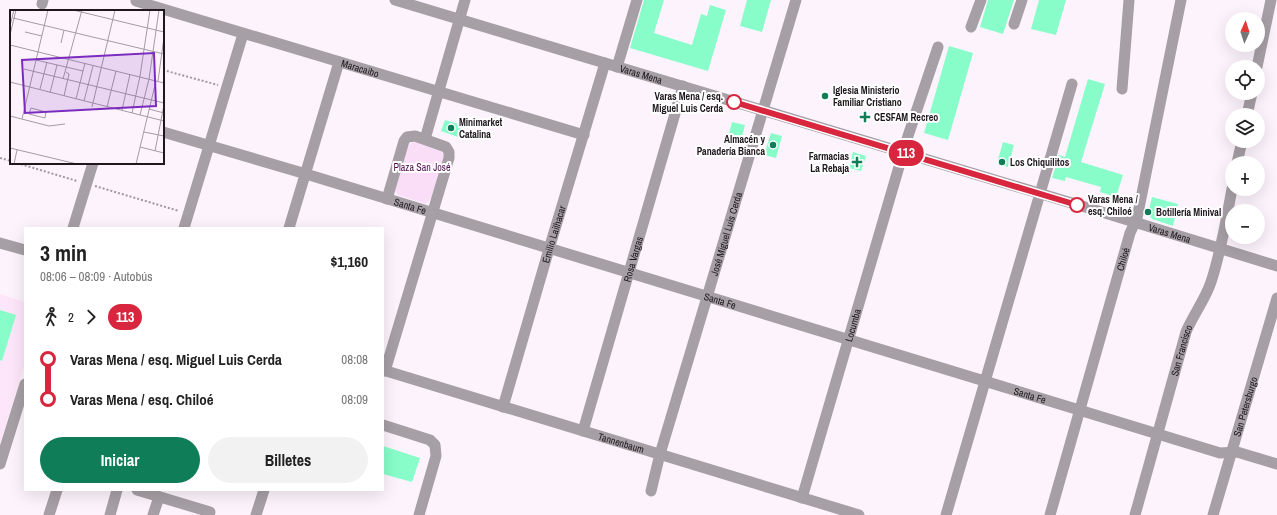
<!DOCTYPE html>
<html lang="es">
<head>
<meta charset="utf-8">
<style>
  :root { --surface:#fff; --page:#f2f2f2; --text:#222; --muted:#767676; --accent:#0f7d58 }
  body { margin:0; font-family:"Archivo Narrow",sans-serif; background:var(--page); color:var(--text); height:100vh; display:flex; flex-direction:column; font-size:15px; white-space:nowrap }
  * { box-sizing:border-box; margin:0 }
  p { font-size:13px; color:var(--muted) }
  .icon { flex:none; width:22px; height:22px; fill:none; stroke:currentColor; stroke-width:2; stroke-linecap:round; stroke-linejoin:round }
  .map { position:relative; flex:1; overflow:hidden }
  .details { position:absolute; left:24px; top:227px; width:360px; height:264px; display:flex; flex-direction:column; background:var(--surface); border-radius:0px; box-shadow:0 4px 16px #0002 }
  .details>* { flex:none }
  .badge { padding:0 8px; border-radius:13px; font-size:14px; line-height:26px }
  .needle { width:26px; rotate:3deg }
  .controls { position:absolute; left:1225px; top:12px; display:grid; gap:8px }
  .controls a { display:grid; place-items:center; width:40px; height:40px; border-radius:50%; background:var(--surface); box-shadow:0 4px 16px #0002; font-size:20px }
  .map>.badge { position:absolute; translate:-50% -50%; box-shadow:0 0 0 2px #fff }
  .legs { display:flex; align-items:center; gap:6px; height:44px; padding:0 16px; font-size:13px }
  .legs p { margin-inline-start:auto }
  .head { display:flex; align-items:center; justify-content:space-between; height:68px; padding:0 16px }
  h1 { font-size:22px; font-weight:700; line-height:30px }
  .primary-button { display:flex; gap:8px; margin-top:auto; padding:8px 16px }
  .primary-button a { flex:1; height:46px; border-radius:24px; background:var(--accent); color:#fff; font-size:16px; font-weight:700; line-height:46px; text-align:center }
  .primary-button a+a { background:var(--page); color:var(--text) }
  ul { padding:0 16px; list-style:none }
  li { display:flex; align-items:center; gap:14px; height:40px; font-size:15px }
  li i { display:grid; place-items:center; width:6px; height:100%; margin:0 5px; background:currentColor }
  li i::after { content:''; width:10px; height:10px; margin:-5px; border:3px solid; border-radius:50%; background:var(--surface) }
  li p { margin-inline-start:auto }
  li:first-child i { background:linear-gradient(#0000 50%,currentColor 0) }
  li:last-child i { background:linear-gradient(currentColor 50%,#0000 0) }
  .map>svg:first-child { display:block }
</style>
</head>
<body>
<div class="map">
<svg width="1277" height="515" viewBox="0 0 1277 515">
  <rect width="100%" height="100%" fill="#fdf3fc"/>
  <polygon fill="#fde6fa" points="0,294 25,302 25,363 0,444"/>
  <polygon fill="#fadef7" points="413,141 441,150 444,156 432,197 426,204 398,195 395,191 408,147"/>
  <g fill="#88fdca">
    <polygon points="644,0 664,0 654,33 692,45 701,14 707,16 710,5 726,10 708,71 630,48"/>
    <polygon points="747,0 771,0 762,32 740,26"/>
    <polygon points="988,0 1014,0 1003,34 980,27"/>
    <polygon points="1039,0 1066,0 1056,35 1031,29"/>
    <polygon points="949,46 973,53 948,140 924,133"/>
    <polygon points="1088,79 1105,84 1081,162 1123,175 1116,197 1100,192 1101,187 1066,177 1065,181 1052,178 1059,155 1065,157"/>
    <polygon points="445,120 462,125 458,137 441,131"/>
    <polygon points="732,122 745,125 741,140 728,137"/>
    <polygon points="771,133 782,136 776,158 764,155"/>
    <polygon points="1003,142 1014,145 1008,167 997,163"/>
    <polygon points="853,152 866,156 861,171 849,168"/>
    <polygon points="1152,197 1178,204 1173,226 1152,219 1148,213"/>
    <polygon points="0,310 16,315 2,361 0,360"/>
    <polygon points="383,446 420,458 412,482 383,474"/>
  </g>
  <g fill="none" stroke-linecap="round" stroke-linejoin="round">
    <g stroke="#9f979e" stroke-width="2" stroke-dasharray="2 2" stroke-linecap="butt">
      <polyline points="163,70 218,85"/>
      <polyline points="0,158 11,161"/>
      <polyline points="17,163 77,181"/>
      <polyline points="95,186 179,211"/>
    </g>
    <g stroke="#a69fa5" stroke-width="11">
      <path id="s1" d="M395,0L1105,213L1277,266"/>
      <path id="s2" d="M136,1L584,135"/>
      <polyline points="42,4 43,0"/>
      <polyline points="1014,24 1022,0"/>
      <polyline points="971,27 981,0"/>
      <polyline points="617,67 637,0"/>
      <polyline points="1257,67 1271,0"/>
      <polyline points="1122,89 1129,0"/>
      <polyline points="1247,115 1252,93"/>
      <path id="s3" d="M163,132L306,174L1220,453L1237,452L1277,464"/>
      <polyline points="425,139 465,0"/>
      <polyline points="1237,163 1242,141"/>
      <polyline points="73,228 93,163"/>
      <polyline points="184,228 243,34"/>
      <polyline points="289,228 339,62"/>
      <polyline points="0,243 25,250"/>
      <path id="s4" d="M383,370L859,515"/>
      <polyline points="385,371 449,158 449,152 446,147 415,136 407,137 404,141 387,199"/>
      <path id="s5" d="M503,407L549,249L605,63"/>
      <polyline points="383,425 430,440 435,445 436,456 419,515"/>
      <path id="s6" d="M583,431L683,86"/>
      <polyline points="0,464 25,384"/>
      <polyline points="137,490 210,512 209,515"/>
      <path id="s7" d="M651,491L660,454L796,0"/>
      <path id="s8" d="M802,498L908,136L938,47"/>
      <polyline points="49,515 57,490"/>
      <polyline points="110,515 117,490"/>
      <polyline points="153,515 159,497"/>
      <polyline points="256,515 264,490"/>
      <polyline points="946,515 1072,84"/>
      <path id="s9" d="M1050,515L1130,233L1137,218L1181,0"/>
      <path id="s10" d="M1135,515L1186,332C1193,315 1205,300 1211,282C1221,252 1226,220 1232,189"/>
      <path id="s11" d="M1213,515L1277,298"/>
    </g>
  </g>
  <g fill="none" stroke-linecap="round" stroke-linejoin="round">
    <defs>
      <polyline id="line-1" points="734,102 1077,205"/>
    </defs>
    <use href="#line-1" stroke="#fff" stroke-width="9"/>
    <use href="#line-1" stroke="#d7263d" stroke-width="6"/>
  </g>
  <g fill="#0f7d58" stroke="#fff" stroke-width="1.5">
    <circle cx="825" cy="96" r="4"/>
    <path d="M863 111h4v4h4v4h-4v4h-4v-4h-4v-4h4z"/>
    <circle cx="451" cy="128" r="4"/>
    <circle cx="773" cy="145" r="4"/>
    <path d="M855 156h4v4h4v4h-4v4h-4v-4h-4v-4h4z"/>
    <circle cx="1002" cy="162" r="4"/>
    <circle cx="1148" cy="212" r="4"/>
  </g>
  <g fill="#fff" stroke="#d7263d" stroke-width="2">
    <circle cx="734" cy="102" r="7"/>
    <circle cx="1077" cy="205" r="7"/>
  </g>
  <g text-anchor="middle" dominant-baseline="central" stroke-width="4" stroke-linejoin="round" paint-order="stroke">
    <g font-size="10" fill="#1e181d" stroke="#fff">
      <text stroke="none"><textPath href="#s2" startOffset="234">Maracaibo</textPath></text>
      <text stroke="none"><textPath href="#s1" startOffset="257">Varas Mena</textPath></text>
      <text stroke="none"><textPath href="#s3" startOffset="258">Santa Fe</textPath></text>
      <text stroke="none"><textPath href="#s1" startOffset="809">Varas Mena</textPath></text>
      <text stroke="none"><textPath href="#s5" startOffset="180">Emilio Lailhacar</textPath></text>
      <text stroke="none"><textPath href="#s7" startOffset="268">José Miguel Luis Cerda</textPath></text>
      <text stroke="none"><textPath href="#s6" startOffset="179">Rosa Vargas</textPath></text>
      <text stroke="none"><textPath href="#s9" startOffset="266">Chiloé</textPath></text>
      <text stroke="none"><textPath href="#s3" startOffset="582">Santa Fe</textPath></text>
      <text stroke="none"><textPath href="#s8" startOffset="180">Locumba</textPath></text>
      <text stroke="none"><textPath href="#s10" startOffset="171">San Francisco</textPath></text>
      <text stroke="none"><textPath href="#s3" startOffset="906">Santa Fe</textPath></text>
      <text stroke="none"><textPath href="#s11" startOffset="113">San Petersburgo</textPath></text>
      <text stroke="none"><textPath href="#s4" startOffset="249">Tannenbaum</textPath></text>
    </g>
    <g font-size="10" font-weight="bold" fill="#1e181d" stroke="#fff" text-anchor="start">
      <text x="833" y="90">Iglesia Ministerio<tspan x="833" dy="12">Familiar Cristiano</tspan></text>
      <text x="874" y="117">CESFAM Recreo</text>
      <text x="459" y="122">Minimarket<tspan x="459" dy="12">Catalina</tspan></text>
      <text x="765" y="139" text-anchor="end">Almacén y<tspan x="765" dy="12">Panadería Bianca</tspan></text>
      <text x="849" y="156" text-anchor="end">Farmacias<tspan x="849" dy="12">La Rebaja</tspan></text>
      <text x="1010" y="162">Los Chiquilitos</text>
      <text x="1156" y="212">Botillería Minival</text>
    </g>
    <g font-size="10" font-weight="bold" fill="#1e181d" stroke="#fff" text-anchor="end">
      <text x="723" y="96">Varas Mena / esq.<tspan x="723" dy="12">Miguel Luis Cerda</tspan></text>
      <text x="1088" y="199" text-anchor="start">Varas Mena /<tspan x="1088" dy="12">esq. Chiloé</tspan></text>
    </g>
    <g font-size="10" fill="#530e50" stroke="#fff">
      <text x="422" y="167">Plaza San José</text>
    </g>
  </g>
  <g transform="translate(10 10)">
    <rect width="154" height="154" fill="#fdf3fc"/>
    <path fill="none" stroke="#a49ba3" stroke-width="1" d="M63,0L154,22M3,8L154,44M0,16L4,0M15,22L32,26M0,25L6,0M51,33L54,20M0,35L154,73M26,50L73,61M14,59L154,93M53,69L72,0M148,71L154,27M0,72L154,111M30,79L37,52M40,83L47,55M54,86L59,64L56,62M66,89L75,53M74,91L83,56M82,97L105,0M97,97L106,61M21,98L36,102L35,108L19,104ZM139,99L154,103M112,100L120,64M122,103L130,66L140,0M130,105L139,69L149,0M0,106L39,116L55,114M12,109L38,0M134,122L154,126M130,137L154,143M0,138L67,154M145,141L154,95M4,154L7,140M126,154L146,71"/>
    <path fill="#7b2cbf" fill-opacity="0.15" stroke="#7b2cbf" stroke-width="2" d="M144,43L146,96L15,103L12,50Z"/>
    <rect width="154" height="154" fill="none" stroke="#1e181d" stroke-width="2"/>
  </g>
</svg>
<div class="controls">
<a><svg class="needle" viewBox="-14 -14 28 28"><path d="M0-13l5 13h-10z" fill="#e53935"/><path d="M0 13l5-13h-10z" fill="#767676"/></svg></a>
<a><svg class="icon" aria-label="locate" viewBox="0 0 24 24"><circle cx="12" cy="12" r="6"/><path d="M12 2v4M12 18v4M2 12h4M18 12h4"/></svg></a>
<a><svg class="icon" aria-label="layers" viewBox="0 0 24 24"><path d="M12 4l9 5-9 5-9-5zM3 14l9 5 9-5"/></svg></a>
<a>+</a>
<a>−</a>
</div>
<b class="badge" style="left:906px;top:153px;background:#d7263d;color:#fff">113</b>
<section class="details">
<div class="head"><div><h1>3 min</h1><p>08:06 – 08:09 · Autobús</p></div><b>$1,160</b></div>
<div class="legs"><svg class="icon" aria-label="walk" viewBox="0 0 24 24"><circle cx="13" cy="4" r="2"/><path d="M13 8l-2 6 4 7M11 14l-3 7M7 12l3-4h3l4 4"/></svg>2<svg class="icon" aria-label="forward" viewBox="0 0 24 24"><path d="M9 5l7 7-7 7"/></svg><b class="badge" style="background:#d7263d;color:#fff">113</b></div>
<ul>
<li><i style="color:#d7263d"></i><b>Varas Mena / esq. Miguel Luis Cerda</b><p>08:08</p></li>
<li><i style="color:#d7263d"></i><b>Varas Mena / esq. Chiloé</b><p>08:09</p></li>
</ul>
<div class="primary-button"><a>Iniciar</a><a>Billetes</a></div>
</section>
</div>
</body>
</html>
